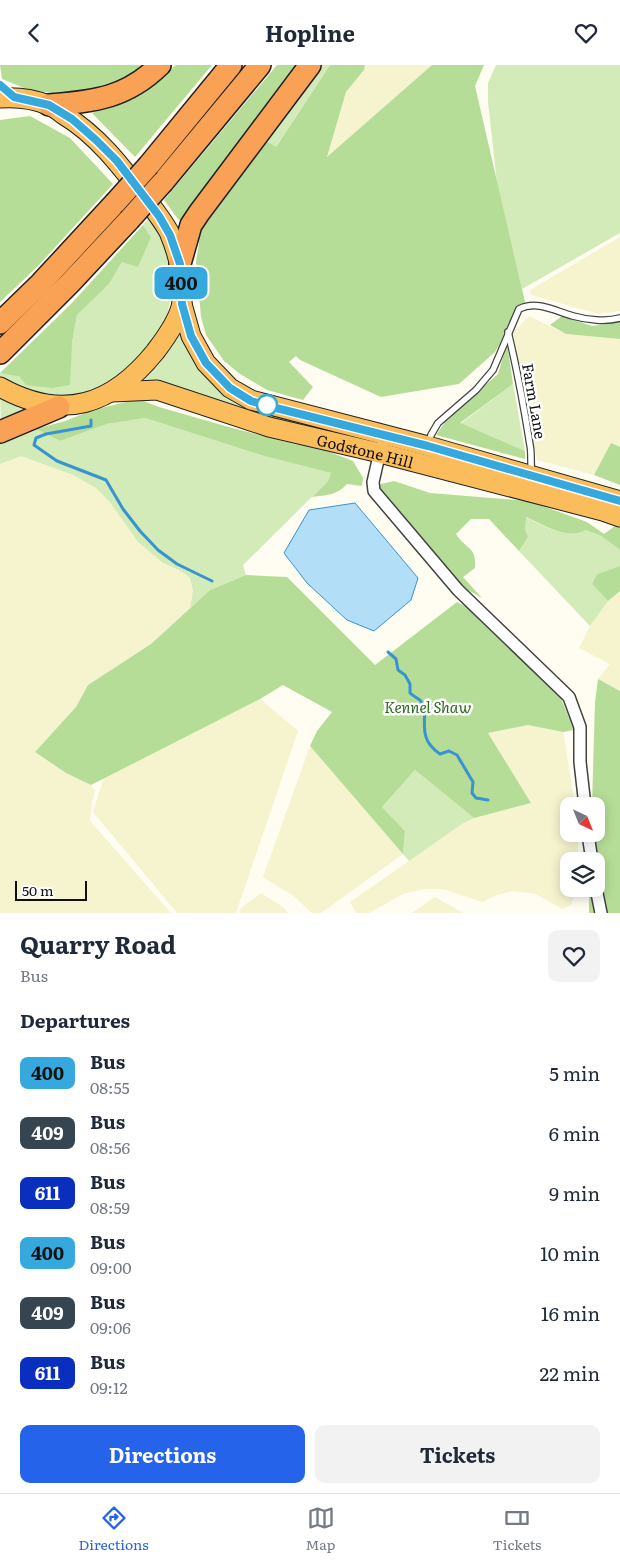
<!DOCTYPE html>
<html lang="en">
<head>
<meta charset="utf-8">
<style>
  :root { --surface:#fff; --page:#f2f2f3; --text:#1f2937; --muted:#747a83; --line:#e0e1e3; --accent:#2563eb }
  body { margin:0; font-family:Literata,serif; background:var(--page); color:var(--text); height:100vh; display:flex; flex-direction:column; font-size:19px; white-space:nowrap }
  * { box-sizing:border-box; margin:0 }
  p { font-size:16px; color:var(--muted) }
  .icon { flex:none; width:28px; height:28px; fill:none; stroke:currentColor; stroke-width:2; stroke-linecap:round; stroke-linejoin:round }
  .map { position:relative; height:848px; overflow:hidden }
  .side { display:flex; flex-direction:column; background:var(--surface); flex:1 }
  .side>* { flex:none }
  .badge { padding:0 10px; border-radius:8px; font-size:18px; line-height:32px }
  .needle { width:32px; rotate:137deg }
  .controls { position:absolute; left:560px; top:732px; display:grid; gap:10px }
  .controls a { display:grid; place-items:center; width:45px; height:45px; border-radius:10px; background:var(--surface); box-shadow:0 2px 12px #0003; font-size:25px }
  .scale { position:absolute; left:15px; bottom:12px; width:72px; box-sizing:border-box; padding-left:5px; border:2px solid #0f0f0f; border-top:0; font-size:14px; line-height:18px; white-space:nowrap; color:#0f0f0f; -webkit-text-stroke:4px #fff; paint-order:stroke }
  .map>.badge { position:absolute; translate:-50% -50%; box-shadow:0 0 0 2px #fff }
  h2 { padding:0 20px; font-size:19px; line-height:45px }
  .round { display:grid; place-items:center; flex:none; width:52px; height:52px; border-radius:10px; background:var(--page) }
  .headline { display:flex; align-items:center; justify-content:space-between; height:85px; padding:0 20px }
  h1 { font-size:24px; font-weight:700; line-height:38px }
  .primary-button { display:flex; gap:10px; margin-top:auto; padding:10px 20px }
  .primary-button a { flex:1; height:58px; border-radius:10px; background:var(--accent); color:#fff; font-size:20px; font-weight:700; line-height:58px; text-align:center }
  .primary-button a+a { background:var(--page); color:var(--text) }
  ul { padding:0; list-style:none }
  li { display:flex; align-items:center; gap:15px; height:60px; padding:0 20px }
  li div { flex:1 }
  li b { display:block; font-size:19px }
  li em { font-style:normal }
  li .badge { min-width:55px; font-weight:700; text-align:center }
  header { display:flex; justify-content:space-between; align-items:center; height:65px; padding:0 20px; background:var(--surface); font-size:22px; font-weight:700 }
  .menu { display:flex; justify-content:space-around; align-items:center; height:70px; border-top:1px solid var(--line); background:var(--surface); font-size:14px; color:var(--muted) }
  .menu a { display:grid; justify-items:center; gap:2px }
  .menu .current { color:var(--accent) }
  .map>svg:first-child { display:block }
</style>
</head>
<body>
<header><svg class="icon" aria-label="back" viewBox="0 0 24 24"><path d="M15 5l-7 7 7 7"/></svg>Hopline<svg class="icon" aria-label="heart" viewBox="0 0 24 24"><path d="M12 20l-8-8c-3-5 5-10 8-4 3-6 11-1 8 4z"/></svg></header>
<div class="map">
<svg width="620" height="848" viewBox="0 0 620 848">
  <rect width="100%" height="100%" fill="#fffcf1"/>
  <g fill="#f6f3cf">
    <polygon points="365,0 432,0 327,93 346,27 364,5"/>
    <polygon points="620,172 620,246 599,249 531,230 530,225"/>
    <polygon points="529,251 566,269 620,274 620,382 611,379 594,410 537,395 513,267"/>
    <polygon points="21,391 73,410 96,423 109,436 138,477 163,498 181,506 190,513 193,526 190,543 151,579 88,620 76,642 35,687 66,708 91,720 95,726 92,737 90,756 171,848 0,848 0,399"/>
    <polygon points="620,526 620,626 598,614 610,599 579,583 590,561 608,536"/>
    <polygon points="260,634 298,666 236,848 177,848 93,747 104,712"/>
    <polygon points="528,660 563,667 564,671 575,741 569,741 569,769 578,769 578,796 569,796 569,824 576,824 571,840 562,844 536,829 513,826 494,831 482,837 443,824 423,824 403,829 369,848 356,848 350,837 462,759 474,753 531,738 488,668"/>
    <polygon points="310,681 403,789 321,848 312,848 295,832 263,812"/>
    <polygon points="261,828 283,842 288,848 239,848 241,843"/>
    <polygon points="435,832 463,848 412,848"/>
  </g>
  <g fill="#d2ebb8">
    <polygon points="321,0 330,0 275,83 265,75"/>
    <polygon points="496,0 620,0 620,168 522,224 497,118 488,37 488,18"/>
    <path d="M149,153C157,166 165,179 169,194C175,218 170,253 157,275C154,280 148,284 143,288C137,295 130,304 122,310C109,319 85,329 69,330C45,331 21,324 0,313V308L20,312L72,278L77,250L109,219L122,197L151,172L143,160Z"/>
    <polygon points="179,258 211,313 319,360 364,376 127,320"/>
    <polygon points="513,319 525,386 460,359"/>
    <polygon points="0,328 44,343 1,361"/>
    <polygon points="145,353 264,391 331,408 328,416 243,500 246,510 210,525 190,543 193,526 190,513 181,506 163,498 138,477 109,436 96,423 73,410 21,391 0,399 0,376 36,364 60,376 107,359"/>
    <path d="M525,452C544,460 566,476 586,465L601,471L620,485V501L597,509L592,519L608,536L590,561L519,486L528,472L525,464Z"/>
    <polygon points="415,705 474,753 462,759 409,796 403,789 405,766 382,742"/>
  </g>
  <g fill="#b6dd97">
    <polygon points="0,0 147,0 125,15 95,25 52,28 29,25 2,14"/>
    <polygon points="176,0 212,0 135,92 92,48 138,30"/>
    <polygon points="277,0 302,0 181,156 178,154 164,135"/>
    <polygon points="330,0 365,0 364,5 346,27 327,92 432,0 484,0 475,21 525,237 495,287 459,319 381,332 300,295 296,291 289,297 313,322 303,335 267,325 240,309 224,296 206,270 201,252 196,197 199,178 195,171 265,75 276,82"/>
    <polygon points="30,51 70,73 113,119 38,201 0,237 0,55"/>
    <polygon points="143,160 151,172 138,202 122,197 109,219 77,250 72,278 70,320 52,323 26,320 20,312 0,308 72,238"/>
    <polygon points="562,251 592,261 620,257 620,274 566,269 550,260"/>
    <polygon points="507,278 513,319 460,358 525,386 525,394 436,370 448,353 498,309"/>
    <path d="M138,334L159,342L225,361L294,379L319,383L353,396L363,413L362,421L347,419C337,430 327,430 312,432L328,416L331,408L264,391L145,353L107,359L60,376L36,364L65,356L93,345Z"/>
    <polygon points="611,378 620,382 620,420 594,410"/>
    <path d="M394,416L430,428L529,436L587,457L604,469L615,461L620,463V485L601,471L586,465C567,476 545,460 526,452L525,464L528,472L519,486L489,454H471L456,469C465,484 477,481 475,503L463,512L482,533L461,521L377,425L381,419Z"/>
    <polygon points="620,501 620,526 608,536 592,519 597,509"/>
    <polygon points="246,510 287,512 375,600 457,537 473,545 560,631 574,665 563,667 528,660 488,668 531,738 474,753 415,705 382,742 405,766 403,789 310,681 317,666 332,647 283,620 260,634 91,720 66,708 35,687 76,642 88,620 151,579 210,525"/>
    <polygon points="598,614 620,626 620,848 589,848 589,824 596,824 596,796 591,769 596,769 596,741 592,741 595,637"/>
  </g>
  <polygon fill="#b3def8" stroke="#3793d2" points="355,438 418,513 411,535 374,566 347,555 307,518 284,488 309,445"/>
  <g fill="none" stroke-linecap="round" stroke-linejoin="round">
    <g stroke="#3793d2" stroke-width="3">
      <polyline points="91,355 91,361 46,369 36,373 34,380 57,396 106,415 123,444 140,466 158,485 177,499 212,516"/>
      <path d="M388,587L396,594L398,605L405,610L410,619V628C412,630 417,633 420,635C432,650 413,671 440,689L449,686L457,690L473,717L472,728L476,733L488,735"/>
    </g>
    <defs>
      <g id="service">
        <path d="M508,267C517,304 524,342 530,380C532,389 530,398 532,407"/>
        <path d="M428,379L431,370L438,358L476,325L493,305L519,244C537,235 555,246 573,251C587,255 606,257 620,253"/>
      </g>
      <g id="minor">
        <polyline points="381,382 373,417 374,426 458,525 569,632 580,662 580,697 585,741"/>
        <polyline points="588,769 592,796"/>
        <polyline points="596,823 601,848"/>
      </g>
      <g id="trunk">
        <path d="M0,33C15,32 34,34 48,40C54,42 59,46 64,50C97,70 120,100 143,130C152,142 162,154 169,167C178,188 184,214 182,237C180,253 165,274 155,287C112,340 63,357 0,322"/>
        <polyline points="182,239 191,271 206,298 230,323 251,335 428,381 620,436"/>
        <path id="s1" d="M112,327L157,325L269,362L380,388L603,446L620,452"/>
      </g>
      <g id="motorway">
        <path d="M49,40C94,36 125,34 160,0"/>
        <polyline points="149,100 231,0"/>
        <polyline points="163,117 260,0"/>
        <polyline points="180,199 191,160 199,148 310,0"/>
        <polyline points="0,258 41,218 115,138"/>
        <polyline points="0,288 70,218 129,155"/>
        <polyline points="0,367 59,342"/>
      </g>
    </defs>
    <use href="#service" stroke="#424242" stroke-width="8"/>
    <use href="#minor" stroke="#424242" stroke-width="14"/>
    <use href="#trunk" stroke="#202020" stroke-width="21"/>
    <use href="#motorway" stroke="#202020" stroke-width="24"/>
    <use href="#service" stroke="#fff" stroke-width="5.5"/>
    <use href="#minor" stroke="#fff" stroke-width="11"/>
    <use href="#trunk" stroke="#fbbd5c" stroke-width="19"/>
    <use href="#motorway" stroke="#f9a155" stroke-width="21"/>
    <defs>
      <g id="motorway-bridge">
        <polyline points="115,138 149,100"/>
        <polyline points="129,155 163,117"/>
      </g>
    </defs>
    <use href="#motorway-bridge" stroke="#202020" stroke-width="24" stroke-linecap="butt"/>
    <use href="#motorway-bridge" stroke="#f9a155" stroke-width="21"/>
  </g>
  <g fill="none" stroke-linecap="round" stroke-linejoin="round">
    <defs>
      <polyline id="line" points="0,20 14,32 49,40 72,54 96,75 117,96 159,151 170,170 180,199 182,239 191,271 206,298 230,323 251,336 272,342 428,381 620,436"/>
    </defs>
    <use href="#line" stroke="#fff" stroke-width="11"/>
    <use href="#line" stroke="#35a9de" stroke-width="8"/>
  </g>
  <circle fill="#fff" stroke="#35a9de" stroke-width="2.5" cx="267" cy="340" r="10"/>
  <g text-anchor="middle" dominant-baseline="central" stroke-width="5" stroke-linejoin="round" paint-order="stroke">
    <g font-size="15" fill="#0f0f0f" stroke="#fff">
      <text transform="translate(535 336) rotate(80)">Farm Lane</text>
      <text stroke="none"><textPath href="#s1" startOffset="262">Godstone Hill</textPath></text>
    </g>
    <g font-size="15" font-style="italic" fill="#2b6a1c" stroke="#fff">
      <text x="428" y="641">Kennel Shaw</text>
    </g>
  </g>
</svg>
<div class="controls">
<a><svg class="needle" viewBox="-14 -14 28 28"><path d="M0-13l5 13h-10z" fill="#e53935"/><path d="M0 13l5-13h-10z" fill="#747a83"/></svg></a>
<a><svg class="icon" aria-label="layers" viewBox="0 0 24 24"><path d="M12 4l9 5-9 5-9-5zM3 14l9 5 9-5"/></svg></a>
</div>
<div class="scale">50 m</div>
<b class="badge" style="left:181px;top:218px;background:#35a9de;color:#111">400</b>
</div>
<section class="side">
<div class="headline"><div><h1>Quarry Road</h1><p>Bus</p></div><a class="round"><svg class="icon" aria-label="heart" viewBox="0 0 24 24"><path d="M12 20l-8-8c-3-5 5-10 8-4 3-6 11-1 8 4z"/></svg></a></div>
<h2>Departures</h2>
<ul>
<li><span class="badge" style="background:#35a9de;color:#111">400</span><div><b>Bus</b><p>08:55</p></div><em>5 min</em></li>
<li><span class="badge" style="background:#36454f;color:#fff">409</span><div><b>Bus</b><p>08:56</p></div><em>6 min</em></li>
<li><span class="badge" style="background:#0a2ebe;color:#fff">611</span><div><b>Bus</b><p>08:59</p></div><em>9 min</em></li>
<li><span class="badge" style="background:#35a9de;color:#111">400</span><div><b>Bus</b><p>09:00</p></div><em>10 min</em></li>
<li><span class="badge" style="background:#36454f;color:#fff">409</span><div><b>Bus</b><p>09:06</p></div><em>16 min</em></li>
<li><span class="badge" style="background:#0a2ebe;color:#fff">611</span><div><b>Bus</b><p>09:12</p></div><em>22 min</em></li>
</ul>
<div class="primary-button"><a>Directions</a><a>Tickets</a></div>
</section>
<nav class="menu">
<a class="current"><svg class="icon" aria-label="directions" viewBox="0 0 24 24"><path d="M12 3l9 9-9 9-9-9zM9 14v-3h6M13 9l2 2-2 2"/></svg>Directions</a>
<a><svg class="icon" aria-label="map" viewBox="0 0 24 24"><path d="M3 6l6-2 6 2 6-2v14l-6 2-6-2-6 2zM9 4v14M15 6v14"/></svg>Map</a>
<a><svg class="icon" aria-label="tickets" viewBox="0 0 24 24"><path d="M3 7h18v10H3zM15 7v10"/></svg>Tickets</a>
</nav>
</body>
</html>
